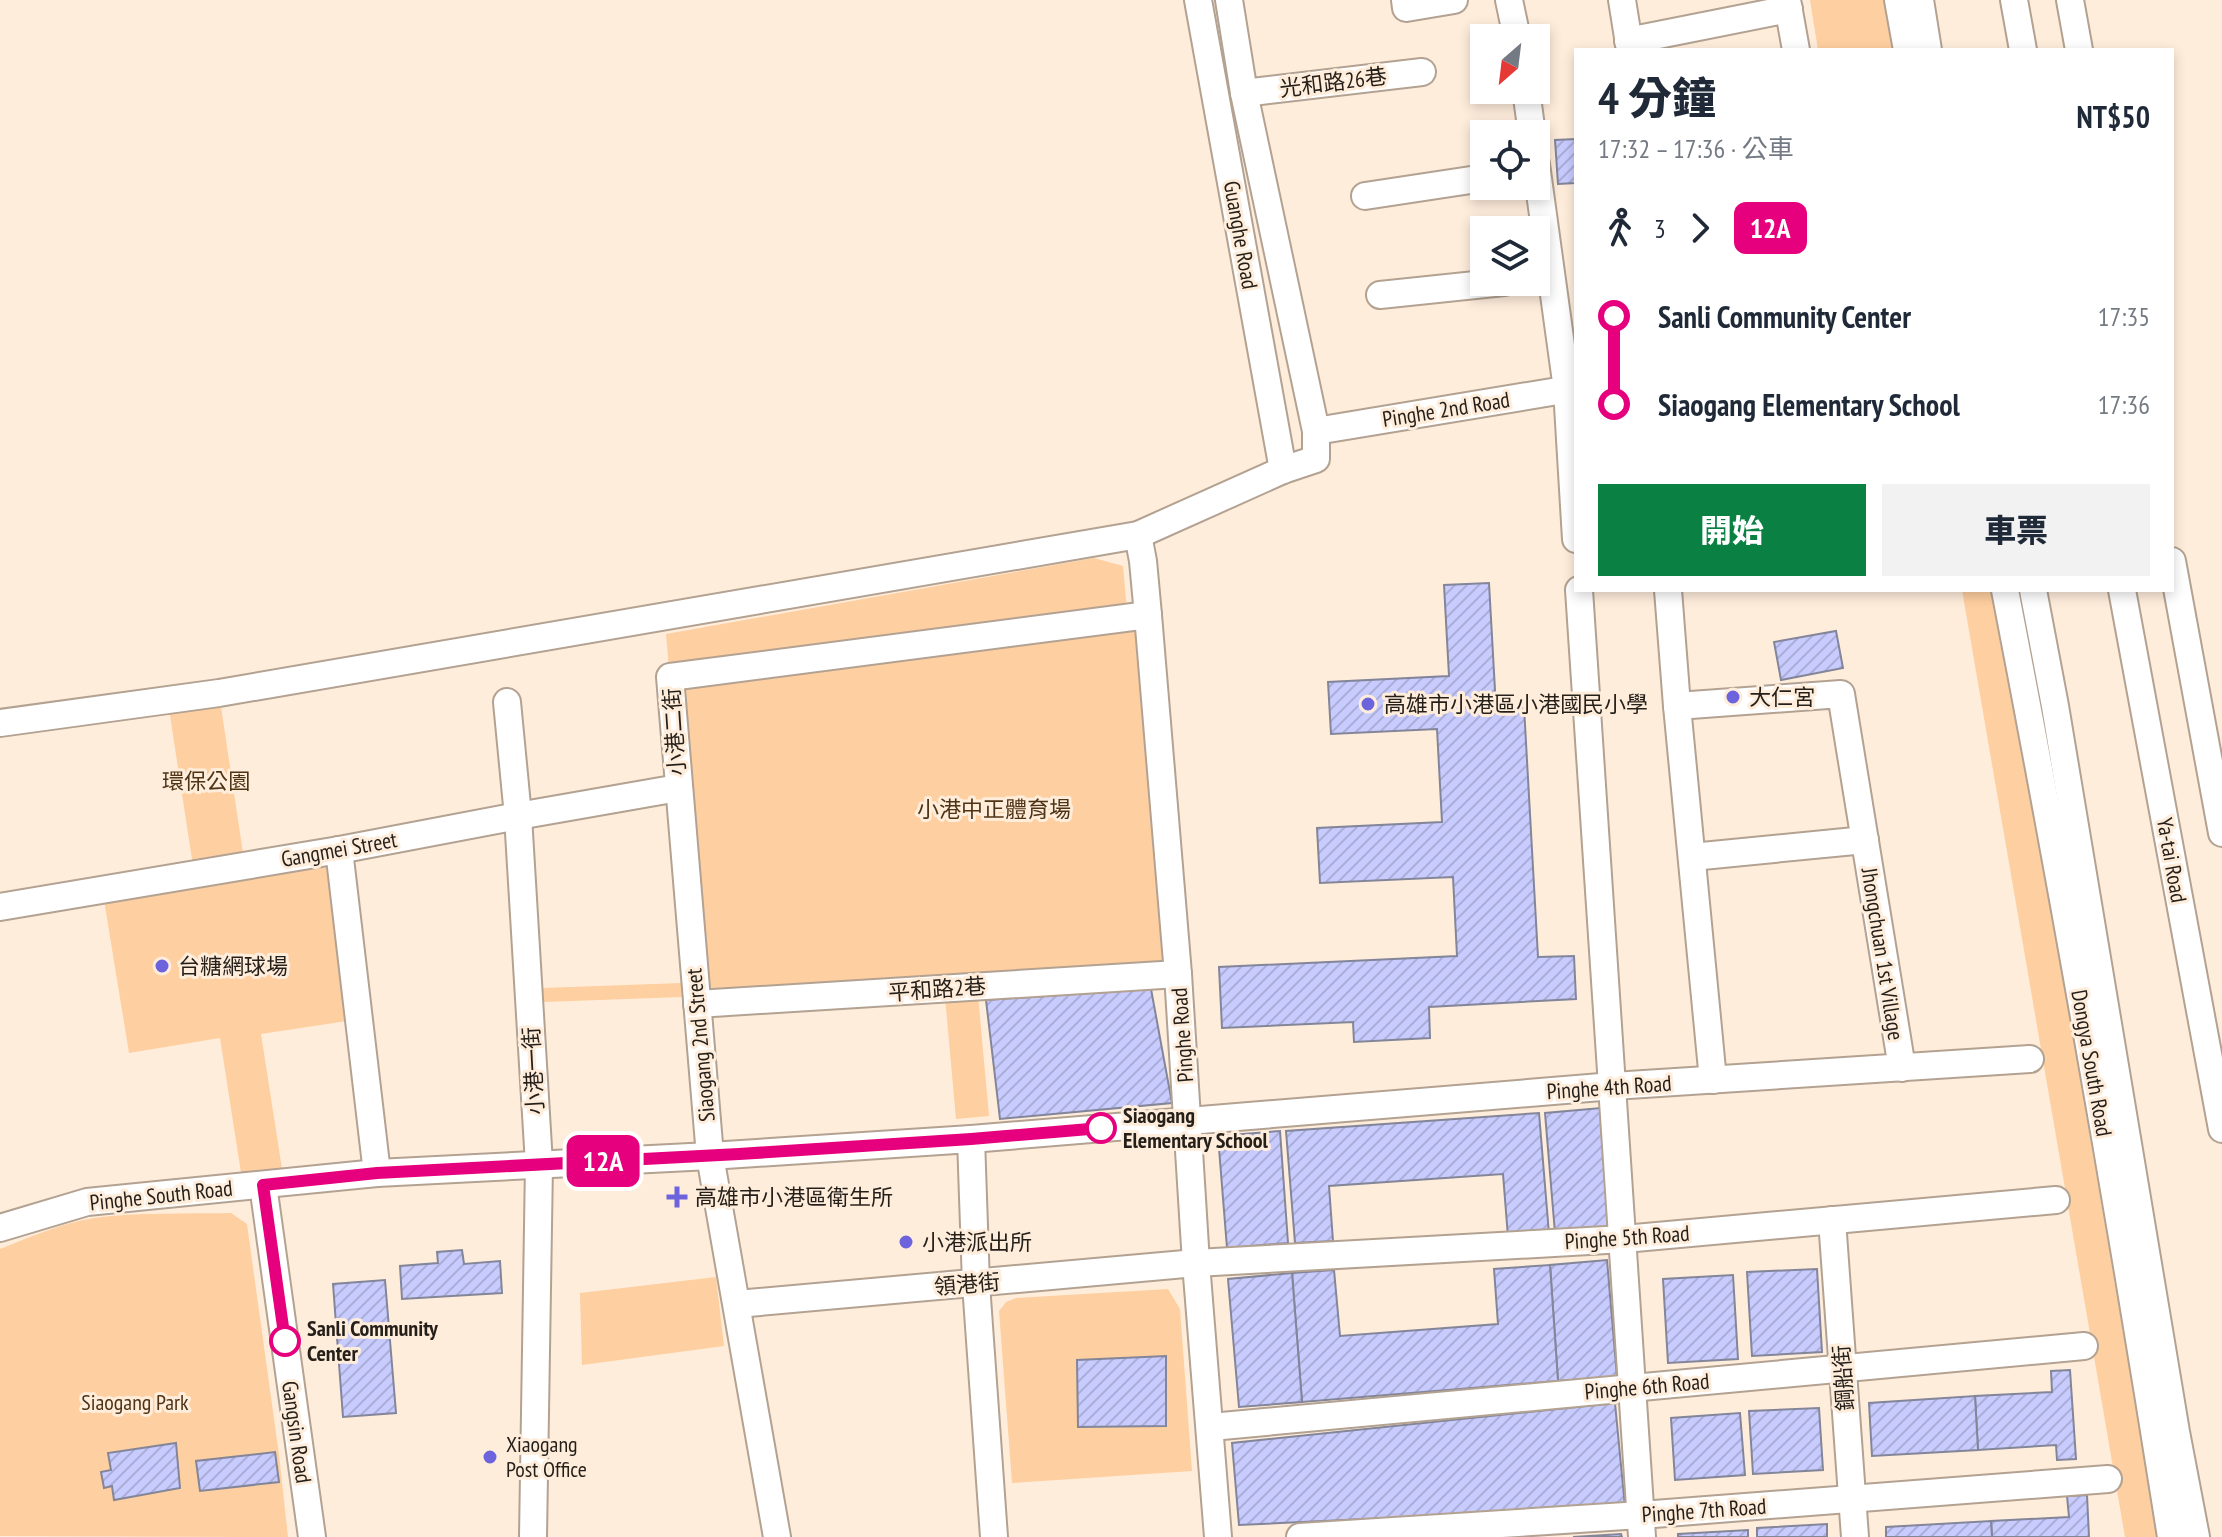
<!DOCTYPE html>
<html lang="zh-TW">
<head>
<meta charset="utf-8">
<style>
  :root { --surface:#fff; --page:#f2f2f3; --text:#1f2937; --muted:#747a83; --accent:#0b8043 }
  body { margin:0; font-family:"PT Sans Narrow","Noto Sans TC",sans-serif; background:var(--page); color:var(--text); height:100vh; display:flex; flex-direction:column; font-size:30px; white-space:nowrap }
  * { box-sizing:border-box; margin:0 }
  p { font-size:26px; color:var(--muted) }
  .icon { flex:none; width:44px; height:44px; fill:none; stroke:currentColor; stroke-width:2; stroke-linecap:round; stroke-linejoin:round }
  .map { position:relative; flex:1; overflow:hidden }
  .details { position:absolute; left:1574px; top:48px; width:600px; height:544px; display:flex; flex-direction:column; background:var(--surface); border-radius:0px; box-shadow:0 4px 12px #0003 }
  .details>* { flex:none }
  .badge { padding:0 16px; border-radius:12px; font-size:28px; line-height:52px }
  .needle { width:52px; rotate:208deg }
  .buttons { position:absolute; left:1470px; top:24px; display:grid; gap:16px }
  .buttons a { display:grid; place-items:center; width:80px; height:80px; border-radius:0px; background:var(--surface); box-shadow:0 4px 12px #0003; font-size:40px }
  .map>.badge { position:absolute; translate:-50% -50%; box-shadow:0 0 0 4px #fff }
  .legs { display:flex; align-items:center; gap:12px; height:88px; padding:0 24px; font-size:26px }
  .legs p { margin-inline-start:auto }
  .headline { display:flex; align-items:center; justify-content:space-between; height:136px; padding:0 24px }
  h1 { font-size:44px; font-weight:800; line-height:60px }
  .cta { display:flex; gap:16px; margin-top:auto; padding:16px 24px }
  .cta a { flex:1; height:92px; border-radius:0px; background:var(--accent); color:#fff; font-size:32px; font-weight:800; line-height:92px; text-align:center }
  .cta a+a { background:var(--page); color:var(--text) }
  ul { padding:0 24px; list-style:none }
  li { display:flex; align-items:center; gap:28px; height:88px; font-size:30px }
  li i { display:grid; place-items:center; width:12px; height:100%; margin:0 10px; background:currentColor }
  li i::after { content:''; width:20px; height:20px; margin:-10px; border:6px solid; border-radius:50%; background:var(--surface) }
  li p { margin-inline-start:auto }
  li:first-child i { background:linear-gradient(#0000 50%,currentColor 0) }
  li:last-child i { background:linear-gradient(currentColor 50%,#0000 0) }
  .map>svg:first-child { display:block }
</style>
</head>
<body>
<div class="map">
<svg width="2222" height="1537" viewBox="0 0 2222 1537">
  <defs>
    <pattern id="building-hatch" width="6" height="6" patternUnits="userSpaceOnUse" patternTransform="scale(2)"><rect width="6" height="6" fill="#c8cbfe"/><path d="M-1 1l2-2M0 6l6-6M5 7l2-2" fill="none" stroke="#acaed9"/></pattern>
  </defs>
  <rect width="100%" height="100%" fill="#ffeddc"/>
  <g fill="#fecfa0">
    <polygon points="1810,0 1886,0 1896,50 1818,50"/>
    <polygon points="1094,558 1123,566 1127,611 669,669 666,634"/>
    <polygon points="1962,590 1997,590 2158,1537 2125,1537"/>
    <polygon points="1147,623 1175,966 701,998 672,680"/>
    <polygon points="220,700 246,873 328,859 347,1021 261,1034 282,1169 241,1173 220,1038 129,1053 103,894 195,879 169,709"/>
    <polygon points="681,983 682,997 544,1002 543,988"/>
    <polygon points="978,995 989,1116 956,1119 945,997"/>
    <path d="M231,1213L247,1224L279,1455L288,1537L0,1536V1249C30,1237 62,1223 94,1218C139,1212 186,1214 231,1213Z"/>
    <polygon points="716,1277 724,1346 582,1365 580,1293"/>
    <polygon points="1168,1289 1180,1309 1192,1471 1012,1483 999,1311 1006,1302 1016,1298"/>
  </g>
  <g fill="url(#building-hatch)" stroke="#838599" stroke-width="2">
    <polygon points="1576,139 1576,183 1558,184 1555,140"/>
    <polygon points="1489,583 1496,708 1524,707 1538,957 1574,956 1576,999 1429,1007 1430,1038 1354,1042 1353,1022 1222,1028 1219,967 1457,956 1453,877 1320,883 1317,828 1442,822 1437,729 1331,734 1328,682 1449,676 1444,585"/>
    <polygon points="1836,631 1843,668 1781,680 1774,642"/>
    <polygon points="1151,989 1172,1103 1000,1119 986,1000"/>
    <polygon points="1601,1108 1611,1230 1555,1233 1545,1113"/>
    <polygon points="1539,1113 1549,1234 1508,1237 1503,1174 1329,1186 1333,1241 1295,1243 1286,1131"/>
    <polygon points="1280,1131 1288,1243 1227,1248 1218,1136"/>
    <polygon points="462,1250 464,1264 500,1261 502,1293 402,1299 400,1266 438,1263 437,1252"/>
    <polygon points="1607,1260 1617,1377 1558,1381 1550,1265"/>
    <polygon points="1550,1265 1558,1381 1302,1402 1292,1273 1334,1270 1340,1336 1498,1324 1494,1269"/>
    <polygon points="1817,1269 1822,1352 1752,1356 1747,1272"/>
    <polygon points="1292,1273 1302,1402 1239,1407 1228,1279"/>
    <polygon points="1733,1275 1738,1359 1668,1363 1663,1279"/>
    <polygon points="385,1280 396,1413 343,1417 333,1284"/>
    <polygon points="1166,1356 1166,1426 1078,1427 1077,1360"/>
    <polygon points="2070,1370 2076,1459 2057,1460 2056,1445 1978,1450 1975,1396 2052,1392 2051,1371"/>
    <polygon points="1975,1396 1978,1450 1872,1456 1869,1403"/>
    <polygon points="1615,1403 1625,1507 1239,1525 1232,1443"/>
    <polygon points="1819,1408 1823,1470 1753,1474 1749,1411"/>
    <polygon points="1740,1413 1745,1475 1675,1480 1671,1418"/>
    <polygon points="176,1443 180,1488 114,1500 112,1486 104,1488 101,1472 111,1470 108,1453"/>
    <polygon points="275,1452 279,1482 200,1491 196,1461"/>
    <polygon points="2087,1495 2089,1537 1992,1537 1991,1521 2069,1517 2067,1496"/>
    <polygon points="1991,1521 1992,1537 1886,1537 1886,1527"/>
    <polygon points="1827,1524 1827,1537 1757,1537 1757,1528"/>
    <polygon points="1748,1530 1748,1537 1678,1537 1678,1534"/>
    <polygon points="1621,1534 1622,1537 1573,1537"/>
  </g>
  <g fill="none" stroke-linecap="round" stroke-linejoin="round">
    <defs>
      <g id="minor">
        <polyline points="1198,0 1283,470"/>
        <polyline points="1405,0 1406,8 1454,0"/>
        <polyline points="1509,0 1517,38"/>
        <polyline points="1622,0 1630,50"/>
        <polyline points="1787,0 1796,50"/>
        <polyline points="1898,0 1907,50"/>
        <polyline points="1920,0 1928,50"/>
        <polyline points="2014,0 2023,50"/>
        <polyline points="2070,0 2079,50"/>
        <polyline points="1628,41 1789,9"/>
        <polyline points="1526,90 1532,134"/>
        <polyline points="1244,93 1422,72"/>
        <polyline points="1536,164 1567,389 1576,539"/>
        <polyline points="1365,196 1484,178"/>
        <polyline points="1380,295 1504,282"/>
        <polyline points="1316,431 1576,388"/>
        <polyline points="1138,535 1143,561 1148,615 1178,974 1196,1263 1218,1537"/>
        <polyline points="2172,561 2222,833"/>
        <polyline points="1579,590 1642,1537"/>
        <polyline points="1668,590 1677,706 1713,1080"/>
        <path d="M2005,590C2066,905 2121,1220 2171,1537"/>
        <polyline points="2033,590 2055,706 2176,1432 2196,1537"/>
        <polyline points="2122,590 2222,1129"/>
        <polyline points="507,702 518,816 539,1164 533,1537"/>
        <polyline points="1677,706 1841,694 1902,1068"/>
        <polyline points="0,723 219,693 1138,535 1283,470 1316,459 1316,431 1244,93 1229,0"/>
        <polyline points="339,850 377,1173"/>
        <polyline points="1692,857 1865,840"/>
        <polyline points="0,907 339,850 518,816 678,788"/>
        <polyline points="697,1004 1178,974"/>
        <polyline points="971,1139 976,1284 994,1537"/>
        <polyline points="263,1185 312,1537"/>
        <polyline points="1832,1220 1855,1537"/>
        <polyline points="0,1228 87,1202 377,1173 710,1156 971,1139 1613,1086 2030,1059"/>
        <polyline points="737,1304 1196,1263 1624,1239 2056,1200"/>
        <polyline points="1211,1427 2084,1346"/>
        <polyline points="777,1537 710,1156 670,677 1148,615"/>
        <polyline points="1300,1537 1641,1515 2108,1479"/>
      </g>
    </defs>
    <use href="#minor" stroke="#b3a292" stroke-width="30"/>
    <use href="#minor" stroke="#fff" stroke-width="26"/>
  </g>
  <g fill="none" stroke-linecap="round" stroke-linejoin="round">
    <defs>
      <polyline id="line-1" points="285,1341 263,1185 377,1173 739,1154 971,1139 1101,1128"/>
    </defs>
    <use href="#line-1" stroke="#fff" stroke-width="18"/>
    <use href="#line-1" stroke="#e6007e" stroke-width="12"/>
  </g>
  <g fill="#6c63dd" stroke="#ffeddc" stroke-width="3">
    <circle cx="1733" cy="697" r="8"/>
    <circle cx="1368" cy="704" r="8"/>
    <circle cx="162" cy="966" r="8"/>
    <path d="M673 1185h8v8h8v8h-8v8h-8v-8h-8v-8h8z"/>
    <circle cx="906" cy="1242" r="8"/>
    <circle cx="490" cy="1457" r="8"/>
  </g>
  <g fill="#fff" stroke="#e6007e" stroke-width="4">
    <circle cx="1101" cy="1128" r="14"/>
    <circle cx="285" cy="1341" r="14"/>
  </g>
  <g text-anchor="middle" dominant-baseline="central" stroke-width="6" stroke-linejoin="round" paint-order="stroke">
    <g font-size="22" fill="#251f19" stroke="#ffeddc">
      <text transform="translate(1333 82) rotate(-7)">光和路26巷</text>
      <text transform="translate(1241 235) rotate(80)">Guanghe Road</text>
      <text transform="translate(1446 409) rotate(-9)">Pinghe 2nd Road</text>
      <text transform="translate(674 732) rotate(-94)">小港二街</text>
      <text transform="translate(339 849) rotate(-10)">Gangmei Street</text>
      <text transform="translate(2172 860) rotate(80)">Ya-tai Road</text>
      <text transform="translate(1883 954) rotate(81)">Jhongchuan 1st Village</text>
      <text transform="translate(937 989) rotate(-4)">平和路2巷</text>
      <text transform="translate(1182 1035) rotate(-94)">Pinghe Road</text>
      <text transform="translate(700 1045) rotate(-95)">Siaogang 2nd Street</text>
      <text transform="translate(2092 1063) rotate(80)">Dongya South Road</text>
      <text transform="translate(533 1071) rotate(-93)">小港一街</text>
      <text transform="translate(1609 1087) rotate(-4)">Pinghe 4th Road</text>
      <text transform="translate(161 1195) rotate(-6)">Pinghe South Road</text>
      <text transform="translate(1627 1237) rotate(-4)">Pinghe 5th Road</text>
      <text transform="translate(967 1284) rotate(-5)">領港街</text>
      <text transform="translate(1843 1378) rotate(-94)">鋼船街</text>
      <text transform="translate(1647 1386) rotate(-5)">Pinghe 6th Road</text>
      <text transform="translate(297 1432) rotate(82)">Gangsin Road</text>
      <text transform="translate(1704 1510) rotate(-4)">Pinghe 7th Road</text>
    </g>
    <g font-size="22" fill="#251f19" stroke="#ffeddc" text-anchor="start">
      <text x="1749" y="697">大仁宮</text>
      <text x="1384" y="704">高雄市小港區小港國民小學</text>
      <text x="178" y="966">台糖網球場</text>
      <text x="695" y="1197">高雄市小港區衛生所</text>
      <text x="922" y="1242">小港派出所</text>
      <text x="506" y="1444">Xiaogang<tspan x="506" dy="25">Post Office</tspan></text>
    </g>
    <g font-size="22" fill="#4f3315" stroke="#ffeddc">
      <text x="206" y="781">環保公園</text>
      <text x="994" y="809">小港中正體育場</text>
      <text x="135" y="1402">Siaogang Park</text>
    </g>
    <g font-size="22" font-weight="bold" fill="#251f19" stroke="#ffeddc" text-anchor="start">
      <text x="1123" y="1115">Siaogang<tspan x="1123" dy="25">Elementary School</tspan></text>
      <text x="307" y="1328">Sanli Community<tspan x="307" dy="25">Center</tspan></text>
    </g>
  </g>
</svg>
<div class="buttons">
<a><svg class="needle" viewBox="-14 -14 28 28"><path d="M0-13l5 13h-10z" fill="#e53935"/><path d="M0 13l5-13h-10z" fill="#747a83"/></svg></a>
<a><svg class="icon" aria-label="locate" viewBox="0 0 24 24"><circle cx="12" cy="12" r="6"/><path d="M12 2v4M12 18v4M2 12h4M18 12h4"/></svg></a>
<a><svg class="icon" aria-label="layers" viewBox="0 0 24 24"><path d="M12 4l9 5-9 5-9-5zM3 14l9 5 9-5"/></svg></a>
</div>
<b class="badge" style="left:603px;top:1161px;background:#e6007e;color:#fff">12A</b>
<section class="details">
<div class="headline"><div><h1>4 分鐘</h1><p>17:32 – 17:36 · 公車</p></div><b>NT$50</b></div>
<div class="legs"><svg class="icon" aria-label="walk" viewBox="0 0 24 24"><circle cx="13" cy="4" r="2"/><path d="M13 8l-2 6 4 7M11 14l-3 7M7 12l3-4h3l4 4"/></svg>3<svg class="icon" aria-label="forward" viewBox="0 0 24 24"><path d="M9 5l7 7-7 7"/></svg><b class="badge" style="background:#e6007e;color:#fff">12A</b></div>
<ul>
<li><i style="color:#e6007e"></i><b>Sanli Community Center</b><p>17:35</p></li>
<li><i style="color:#e6007e"></i><b>Siaogang Elementary School</b><p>17:36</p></li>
</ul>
<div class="cta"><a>開始</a><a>車票</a></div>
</section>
</div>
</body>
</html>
